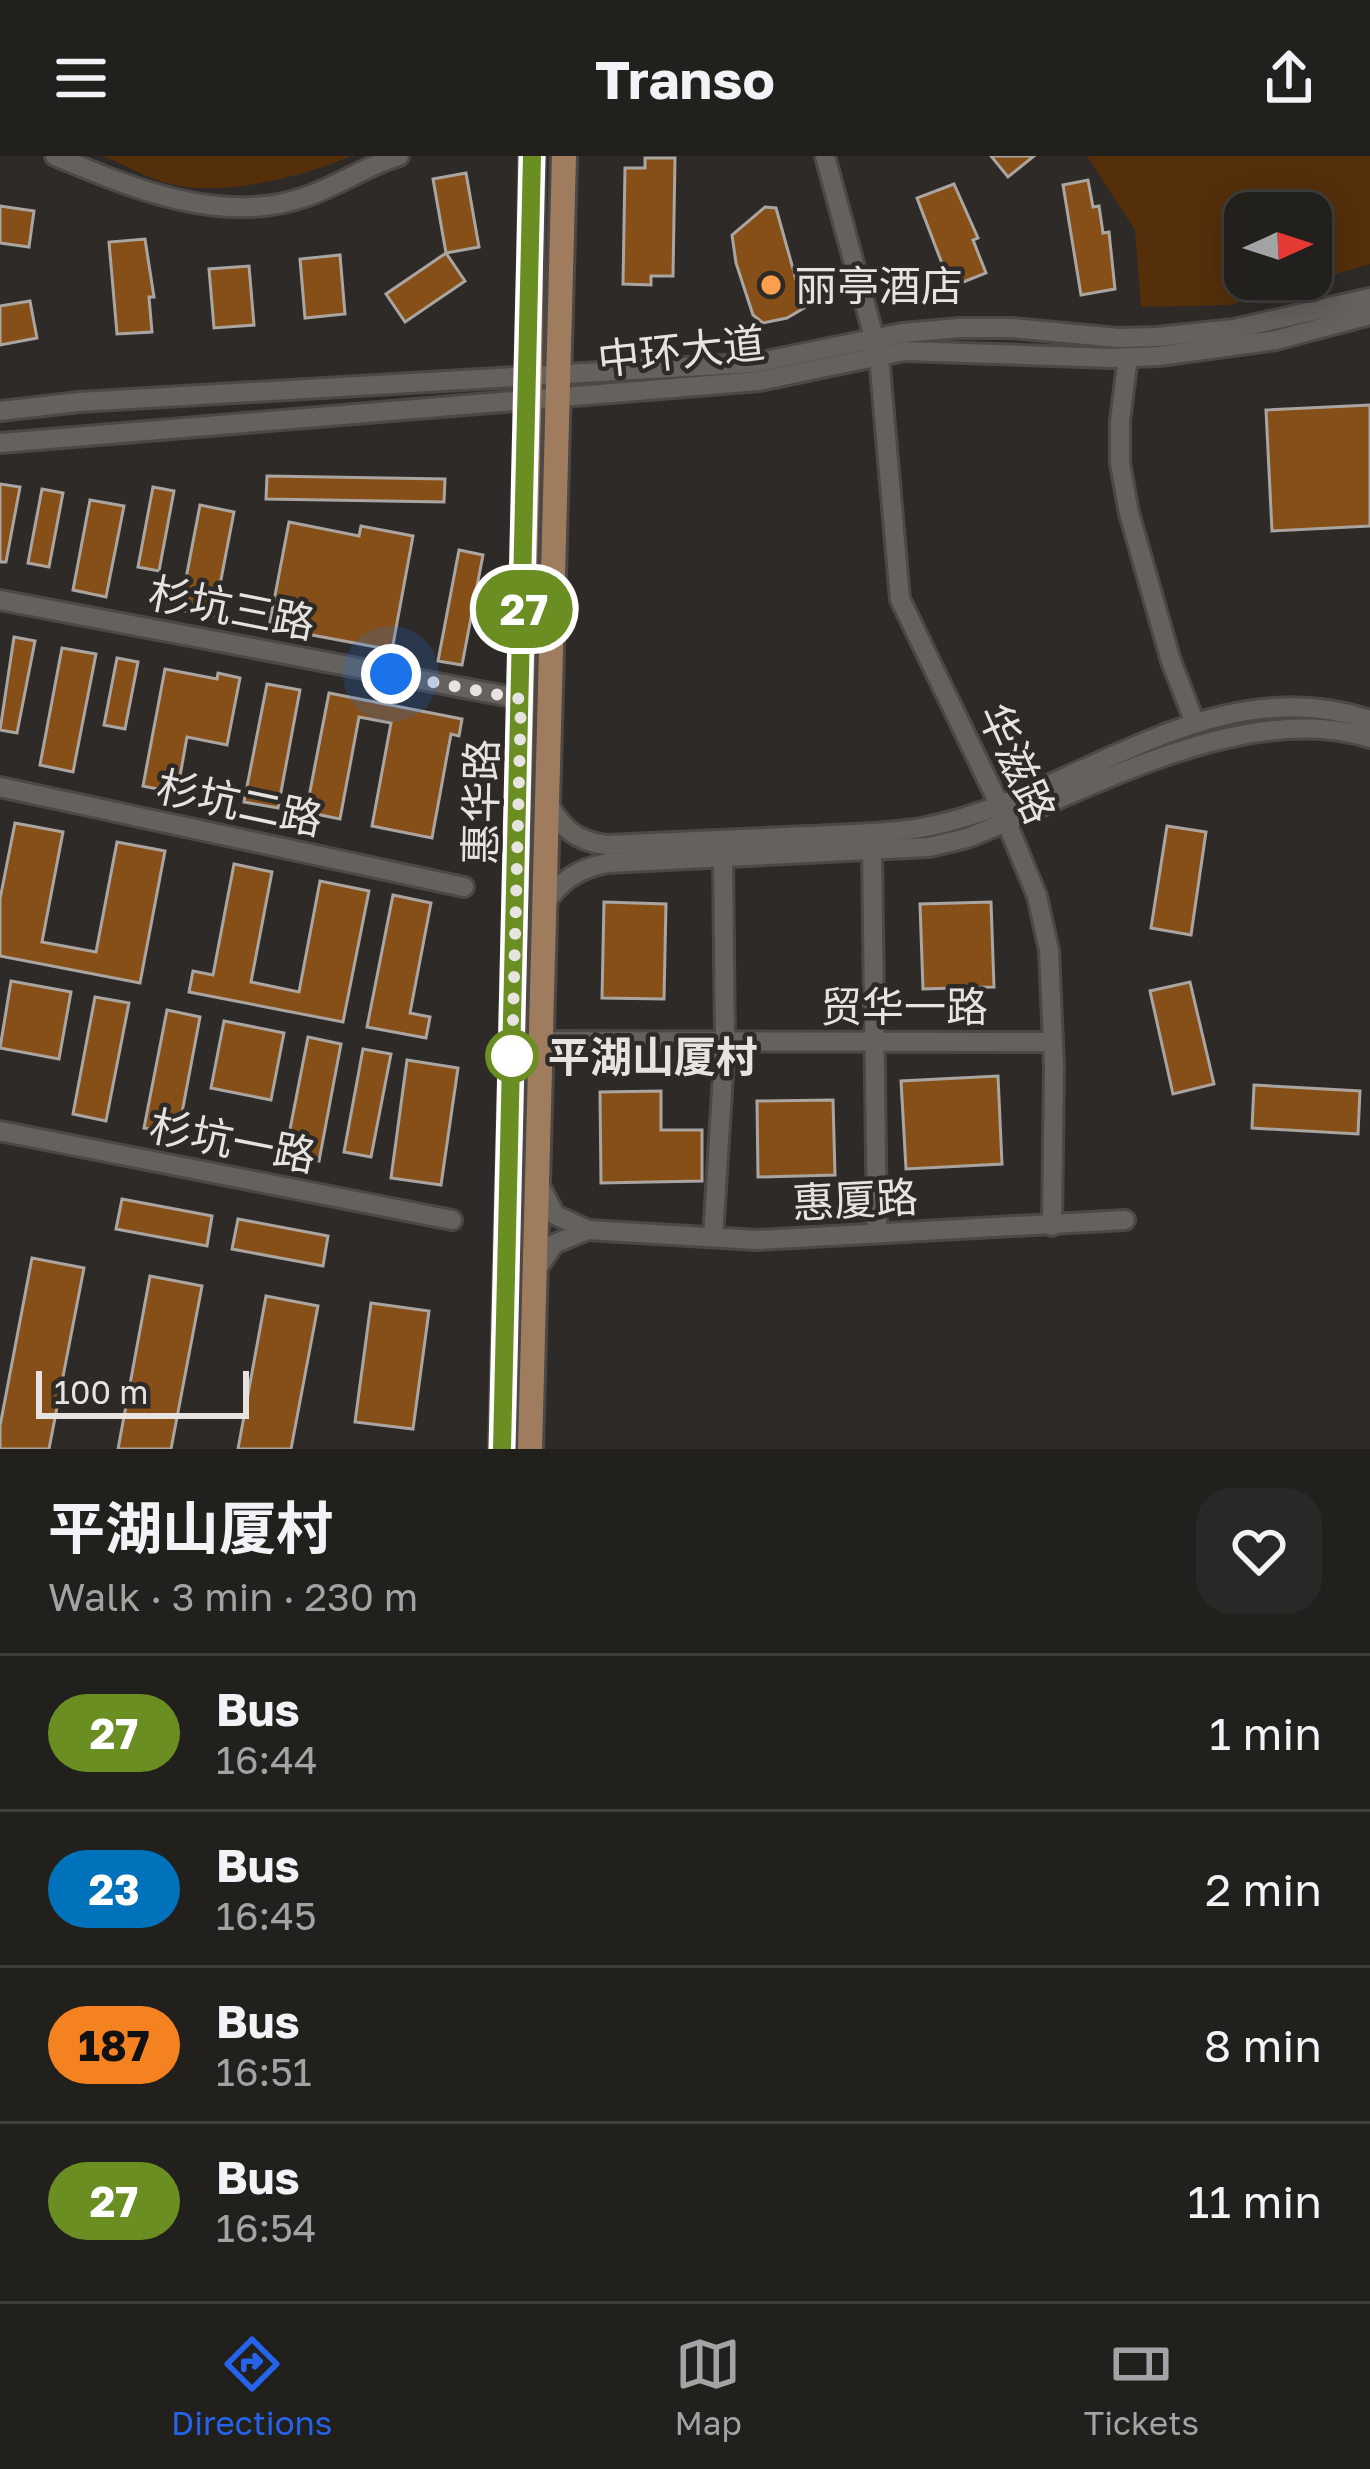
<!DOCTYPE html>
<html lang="en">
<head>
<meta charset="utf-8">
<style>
  :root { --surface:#22201d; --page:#2a2826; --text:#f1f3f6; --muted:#a2a3a4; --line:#3f3e3b; --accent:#2563eb }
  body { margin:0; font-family:"Golos Text","Noto Sans SC",sans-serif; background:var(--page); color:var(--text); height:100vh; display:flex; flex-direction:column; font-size:45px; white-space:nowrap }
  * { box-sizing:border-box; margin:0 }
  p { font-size:39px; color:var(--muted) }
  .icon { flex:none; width:66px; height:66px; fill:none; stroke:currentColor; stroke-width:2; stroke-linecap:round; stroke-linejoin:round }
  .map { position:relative; height:1293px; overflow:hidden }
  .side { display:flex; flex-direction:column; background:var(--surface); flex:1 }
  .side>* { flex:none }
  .badge { padding:0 24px; border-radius:39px; font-size:42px; line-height:78px }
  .needle { width:78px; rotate:87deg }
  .fabs { position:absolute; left:1224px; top:36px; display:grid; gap:24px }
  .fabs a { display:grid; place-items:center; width:108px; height:108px; border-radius:24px; background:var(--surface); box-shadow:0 6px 30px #0003,0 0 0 3px var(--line); font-size:60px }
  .scale { position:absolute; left:36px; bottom:30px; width:213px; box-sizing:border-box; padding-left:12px; border:6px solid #e6e3e1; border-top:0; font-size:33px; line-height:42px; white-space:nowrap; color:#e6e3e1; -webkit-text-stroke:9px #2e2a27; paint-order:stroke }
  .you { position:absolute; width:60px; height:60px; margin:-30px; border:9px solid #fff; border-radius:50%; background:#1a73e8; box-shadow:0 0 0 18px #1a73e833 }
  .map>.badge { position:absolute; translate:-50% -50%; box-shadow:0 0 0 6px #fff }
  .round { display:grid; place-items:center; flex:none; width:126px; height:126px; border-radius:36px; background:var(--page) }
  .summary { display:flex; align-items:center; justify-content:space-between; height:204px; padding:0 48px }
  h1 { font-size:57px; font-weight:700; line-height:90px }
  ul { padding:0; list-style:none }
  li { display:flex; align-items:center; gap:36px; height:156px; padding:0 48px; border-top:3px solid var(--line) }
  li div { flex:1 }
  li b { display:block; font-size:45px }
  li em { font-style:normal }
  li .badge { min-width:132px; font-weight:700; text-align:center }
  header { display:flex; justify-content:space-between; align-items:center; height:156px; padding:0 48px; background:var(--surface); font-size:54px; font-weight:700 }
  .tab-bar { display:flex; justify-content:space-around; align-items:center; height:168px; border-top:3px solid var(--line); background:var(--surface); font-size:33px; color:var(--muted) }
  .tab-bar a { display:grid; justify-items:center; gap:6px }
  .tab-bar .selected { color:var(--accent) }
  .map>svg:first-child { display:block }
</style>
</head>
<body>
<header><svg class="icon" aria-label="menu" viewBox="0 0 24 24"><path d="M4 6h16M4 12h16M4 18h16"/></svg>Transo<svg class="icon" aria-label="share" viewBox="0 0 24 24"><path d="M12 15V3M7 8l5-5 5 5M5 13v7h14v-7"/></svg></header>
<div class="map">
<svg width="1370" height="1293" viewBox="0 0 1370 1293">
  <rect width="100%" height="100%" fill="#2e2a27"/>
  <g fill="#542f0a" fill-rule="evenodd">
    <path d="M103,0H351C304,21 225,40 174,29C150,24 126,9 103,0Z"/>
    <path d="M1087,0H1370V108L1229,149L1141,151L1135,74ZM1311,57V123H1245V57Z"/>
  </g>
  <g fill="#874f18" stroke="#aaa5a1" stroke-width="3">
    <polygon points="991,0 1034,0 1008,21"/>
    <polygon points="645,2 675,2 673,120 651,120 651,129 623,128 625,12 645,12"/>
    <polygon points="466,17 479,91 446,97 433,23"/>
    <polygon points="1088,24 1093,51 1099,50 1103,77 1109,76 1115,133 1081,139 1063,29"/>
    <polygon points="954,28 978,82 973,84 986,117 951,131 917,42"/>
    <polygon points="0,50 34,55 29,91 0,87"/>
    <polygon points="765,51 776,52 804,152 787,162 763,167 753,159 736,107 732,79"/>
    <polygon points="145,83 154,141 149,141 152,176 117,178 109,86"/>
    <polygon points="446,97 465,125 405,166 386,138"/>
    <polygon points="340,99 345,158 305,162 300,103"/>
    <polygon points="249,110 254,169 214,172 209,113"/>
    <polygon points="30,145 37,182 0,189 0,150"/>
    <polygon points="1370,249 1370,370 1272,375 1266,254"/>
    <polygon points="267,320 445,323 444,346 266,343"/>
    <polygon points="0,328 20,331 6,406 0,406"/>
    <polygon points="153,331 174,335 159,415 138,411"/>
    <polygon points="42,333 63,337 49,411 28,407"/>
    <polygon points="90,344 124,350 106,441 73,434"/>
    <polygon points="200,349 234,356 214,460 180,454"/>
    <polygon points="289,366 359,380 361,370 413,380 392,494 269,471"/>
    <polygon points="459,394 483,399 462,509 438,505"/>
    <polygon points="14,481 35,485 17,577 0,574"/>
    <polygon points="62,492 96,498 73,616 40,609"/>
    <polygon points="117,502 138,506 125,573 104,569"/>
    <polygon points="165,513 217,523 218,517 240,522 227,589 187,581 177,637 143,630"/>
    <polygon points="267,528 300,534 278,652 244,646"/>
    <polygon points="329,537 462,563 459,580 451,578 432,682 372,670 391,567 359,561 340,663 306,656"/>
    <polygon points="15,667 63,676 42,786 96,796 117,686 165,695 140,827 0,800 0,743"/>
    <polygon points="1167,670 1206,676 1191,779 1151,772"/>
    <polygon points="234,708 272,716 251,826 299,836 320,725 369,735 343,866 189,836 193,815 213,819"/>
    <polygon points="393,739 431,747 410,857 430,861 426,882 367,871"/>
    <polygon points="604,746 666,748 664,843 602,842"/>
    <polygon points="991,746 994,831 923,833 920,748"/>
    <polygon points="11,825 71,836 59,903 0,892"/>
    <polygon points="1190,826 1214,928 1173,938 1150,835"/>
    <polygon points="95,841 129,847 106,965 73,958"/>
    <polygon points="167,854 200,861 178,978 144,972"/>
    <polygon points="224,865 284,877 271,944 211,932"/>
    <polygon points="308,881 341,888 319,1005 285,999"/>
    <polygon points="363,893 391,898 371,1001 344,996"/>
    <polygon points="407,904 458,912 441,1029 391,1022"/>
    <polygon points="998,920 1002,1008 906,1013 901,925"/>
    <polygon points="1254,929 1360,935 1358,978 1252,972"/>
    <polygon points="661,935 661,974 702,974 702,1025 601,1027 600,936"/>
    <polygon points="833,944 835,1019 758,1021 757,945"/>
    <polygon points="122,1043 212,1060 207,1090 116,1073"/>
    <polygon points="238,1063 328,1080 323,1110 232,1093"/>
    <polygon points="32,1102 84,1112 49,1293 0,1293 0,1270"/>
    <polygon points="150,1120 202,1130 171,1293 118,1293"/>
    <polygon points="266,1140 318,1150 291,1293 238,1293"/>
    <polygon points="371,1147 429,1155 413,1273 355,1266"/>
  </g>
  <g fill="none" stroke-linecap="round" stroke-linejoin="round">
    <defs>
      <g id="minor">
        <path d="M55,0C131,32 222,70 305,41C338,30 366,10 399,0"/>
        <polyline points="825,0 879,200 900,443 999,648 1037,740 1049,794 1054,912 1052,1070"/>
        <polyline points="1128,201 1120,265 1120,307 1129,357 1171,505 1195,567"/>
        <polyline points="0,255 79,246 756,207 902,177 960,172 1012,172 1118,182 1157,181 1234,173 1370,142"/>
        <polyline points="0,287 759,225 904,195 1111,202 1159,200 1276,184 1370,159"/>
        <polyline points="0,444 522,543"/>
        <polyline points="0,631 464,731"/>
        <path d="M547,645C561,672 576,685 606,689C673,686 740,683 807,680C847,678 887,678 926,671C1075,642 1210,510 1370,564"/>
        <polyline points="872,696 877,1076"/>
        <path d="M544,750C560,724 578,713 607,707L929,691L967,682C1082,637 1245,542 1370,582"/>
        <polyline points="539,885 1053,886"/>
        <polyline points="0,975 452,1064"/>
        <polyline points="540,1030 555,1059 588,1074 757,1084 1125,1064"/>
        <polyline points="713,1081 725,886 723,702"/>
        <polyline points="537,1113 554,1088 588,1074"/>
      </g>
      <g id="major">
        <polyline points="502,1293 530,220 532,0"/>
        <polyline points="530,1293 564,0"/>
      </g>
    </defs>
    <use href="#minor" stroke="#4c4846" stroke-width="24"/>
    <use href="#major" stroke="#4c4846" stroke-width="30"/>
    <use href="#minor" stroke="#65615d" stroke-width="18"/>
    <use href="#major" stroke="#a07c5f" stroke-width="24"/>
  </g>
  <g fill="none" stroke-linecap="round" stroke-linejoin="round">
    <defs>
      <polyline id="line" points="502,1293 532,0"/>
    </defs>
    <use href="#line" stroke="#fff" stroke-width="27"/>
    <use href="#line" stroke="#6b8e23" stroke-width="18"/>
    <polyline stroke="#e6e3e1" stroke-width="12" stroke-dasharray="0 21.6" points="391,518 521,543 512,905 512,900"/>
  </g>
  <circle fill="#fa9f4e" stroke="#2e2a27" stroke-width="4.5" cx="771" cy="129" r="12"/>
  <circle fill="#fff" stroke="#6b8e23" stroke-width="6" cx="512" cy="900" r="24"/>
  <g text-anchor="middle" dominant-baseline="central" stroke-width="9" stroke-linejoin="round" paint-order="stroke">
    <g font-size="42" fill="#e6e3e1" stroke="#2e2a27" text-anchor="start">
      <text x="795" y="129">丽亭酒店</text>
    </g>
    <g font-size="42" fill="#e6e3e1" stroke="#2e2a27">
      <text transform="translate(681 194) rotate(-6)">中环大道</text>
      <text transform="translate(232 451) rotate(11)">杉坑三路</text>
      <text transform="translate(1018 607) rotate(66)">华滋路</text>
      <text transform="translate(240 646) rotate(12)">杉坑二路</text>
      <text transform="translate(480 646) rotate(-89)">惠华路</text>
      <text x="904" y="850">贸华一路</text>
      <text transform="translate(233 984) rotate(11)">杉坑一路</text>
      <text transform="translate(855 1043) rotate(-3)">惠厦路</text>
    </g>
    <g font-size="42" font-weight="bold" fill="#e6e3e1" stroke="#2e2a27" text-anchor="start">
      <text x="548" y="900">平湖山厦村</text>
    </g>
  </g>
</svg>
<div class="fabs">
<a><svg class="needle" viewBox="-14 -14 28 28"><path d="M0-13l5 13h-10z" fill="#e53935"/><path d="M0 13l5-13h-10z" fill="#a2a3a4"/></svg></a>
</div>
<div class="scale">100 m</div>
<div class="you" style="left:391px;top:518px"></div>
<b class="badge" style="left:524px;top:453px;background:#6b8e23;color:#fff">27</b>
</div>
<section class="side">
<div class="summary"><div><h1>平湖山厦村</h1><p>Walk · 3 min · 230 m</p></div><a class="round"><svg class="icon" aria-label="heart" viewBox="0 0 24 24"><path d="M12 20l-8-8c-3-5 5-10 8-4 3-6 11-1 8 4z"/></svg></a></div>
<ul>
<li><span class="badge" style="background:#6b8e23;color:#fff">27</span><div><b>Bus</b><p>16:44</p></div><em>1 min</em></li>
<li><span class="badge" style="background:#0072bc;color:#fff">23</span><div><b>Bus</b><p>16:45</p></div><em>2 min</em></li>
<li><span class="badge" style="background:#f58220;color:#111">187</span><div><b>Bus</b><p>16:51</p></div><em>8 min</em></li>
<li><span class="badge" style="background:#6b8e23;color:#fff">27</span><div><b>Bus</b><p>16:54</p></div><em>11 min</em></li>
</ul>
</section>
<nav class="tab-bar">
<a class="selected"><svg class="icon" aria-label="directions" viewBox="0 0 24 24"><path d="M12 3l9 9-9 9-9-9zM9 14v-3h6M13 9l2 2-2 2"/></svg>Directions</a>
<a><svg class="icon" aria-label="map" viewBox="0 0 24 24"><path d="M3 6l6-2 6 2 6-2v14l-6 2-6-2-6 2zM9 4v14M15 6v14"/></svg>Map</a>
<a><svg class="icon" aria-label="tickets" viewBox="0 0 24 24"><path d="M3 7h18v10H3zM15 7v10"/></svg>Tickets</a>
</nav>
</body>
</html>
